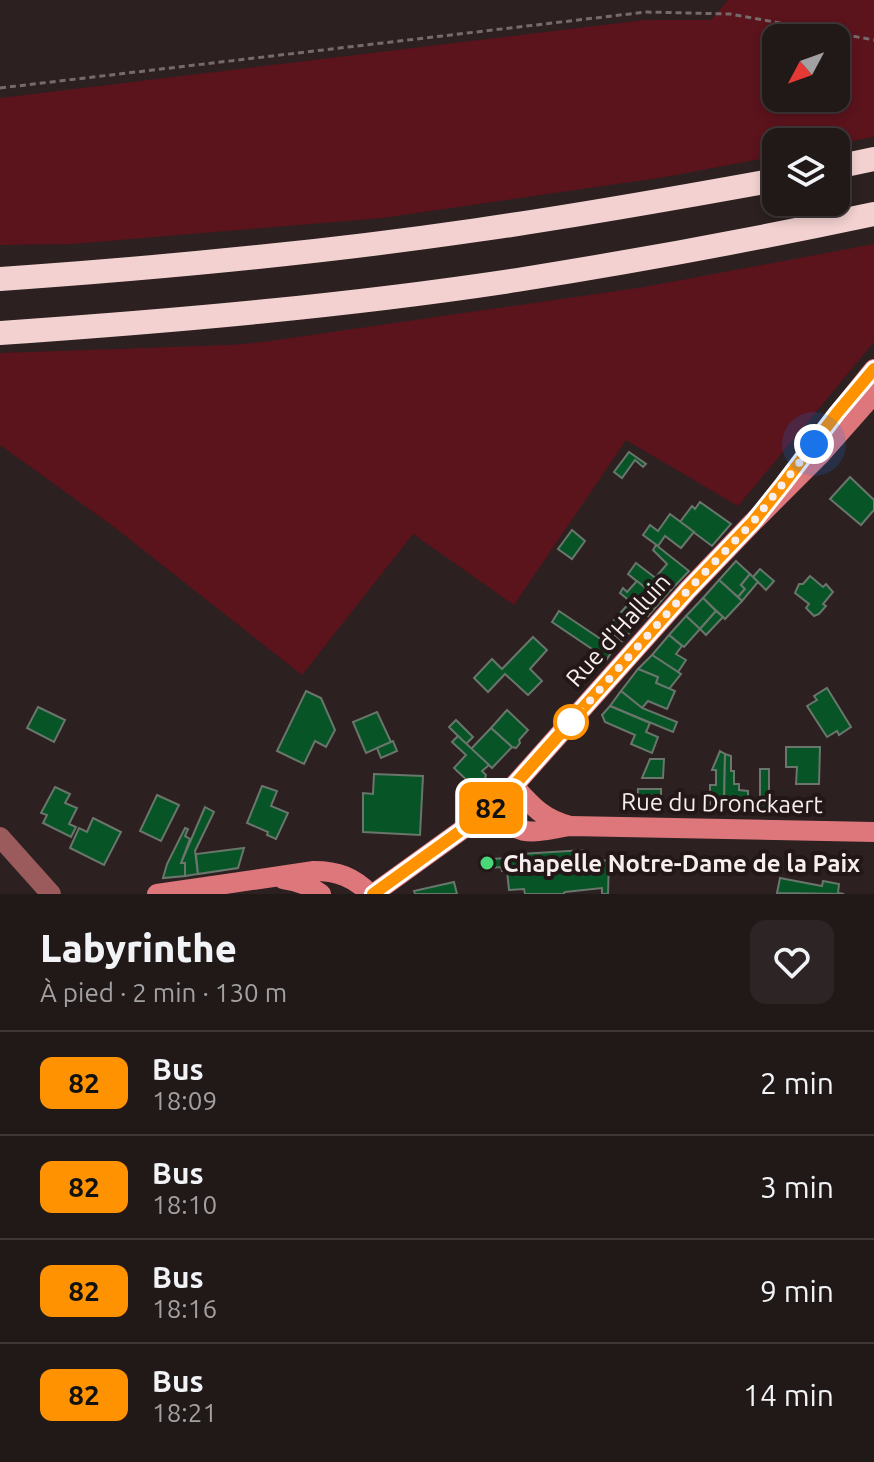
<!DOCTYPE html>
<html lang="fr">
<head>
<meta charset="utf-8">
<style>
  :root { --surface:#211818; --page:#2d2525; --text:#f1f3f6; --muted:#a2a0a2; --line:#3e3737 }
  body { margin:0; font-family:Ubuntu,sans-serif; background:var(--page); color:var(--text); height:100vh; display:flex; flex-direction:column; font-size:30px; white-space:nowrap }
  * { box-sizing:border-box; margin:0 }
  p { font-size:26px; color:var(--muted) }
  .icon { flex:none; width:44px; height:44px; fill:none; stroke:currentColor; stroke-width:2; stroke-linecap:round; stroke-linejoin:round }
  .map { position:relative; height:894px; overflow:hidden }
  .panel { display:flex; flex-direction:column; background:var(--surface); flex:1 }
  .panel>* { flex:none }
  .badge { padding:0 16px; border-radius:12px; font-size:28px; line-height:52px }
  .needle { width:52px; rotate:229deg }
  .fabs { position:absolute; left:762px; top:24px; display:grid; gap:16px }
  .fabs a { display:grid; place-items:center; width:88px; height:88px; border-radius:16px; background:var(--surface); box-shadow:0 4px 12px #0003,0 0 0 2px var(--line); font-size:40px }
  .you { position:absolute; width:40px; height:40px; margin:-20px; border:6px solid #fff; border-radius:50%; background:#1a73e8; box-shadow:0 0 0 12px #1a73e833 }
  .map>.badge { position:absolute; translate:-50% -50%; box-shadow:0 0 0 4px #fff }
  .round { display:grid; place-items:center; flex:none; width:84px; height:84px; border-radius:16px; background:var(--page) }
  .headline { display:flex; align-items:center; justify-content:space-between; height:136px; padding:0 40px }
  h1 { font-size:38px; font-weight:800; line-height:60px }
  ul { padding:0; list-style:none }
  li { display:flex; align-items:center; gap:24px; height:104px; padding:0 40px; border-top:2px solid var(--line) }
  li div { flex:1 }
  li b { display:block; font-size:30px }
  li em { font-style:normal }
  li .badge { min-width:88px; font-weight:700; text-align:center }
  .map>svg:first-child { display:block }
</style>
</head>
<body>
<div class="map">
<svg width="874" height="894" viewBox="0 0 874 894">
  <rect width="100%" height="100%" fill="#2c2020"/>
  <g fill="#5b131c" fill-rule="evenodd">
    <path d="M728,0H874V137L836,144V142H776V156L665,177L382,218L72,244L0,245V98L645,20H711ZM776,38H836V98H776Z"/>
    <polygon points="874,244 874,342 738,506 626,440 514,605 413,534 302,675 114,527 0,445 0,353 230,345 263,342 644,287"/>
  </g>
  <g fill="#075527" stroke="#6a756c" stroke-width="2">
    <polygon points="629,452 646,464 643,467 635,460 622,478 614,472"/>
    <polygon points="850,477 874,500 874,510 861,525 830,499"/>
    <polygon points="700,502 731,524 712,546 680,522 692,506 695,509"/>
    <polygon points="670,514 694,532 681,548 665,536 658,546 643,535 650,525 658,531"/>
    <polygon points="572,530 585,541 572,559 558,549"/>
    <polygon points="656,545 689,571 671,590 655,578 667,564 653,550"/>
    <polygon points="736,561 750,574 741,585 745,589 738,597 719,580"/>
    <polygon points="636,563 671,590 661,601 628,574"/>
    <polygon points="760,569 774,581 766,590 753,577"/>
    <polygon points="750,574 758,582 742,601 738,597 745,589 741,585"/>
    <polygon points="810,576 823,587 826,584 833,592 823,604 826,606 819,614 814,616 806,608 809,604 795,593 799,584 803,584"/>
    <polygon points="719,580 742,601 725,619 703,598"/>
    <polygon points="637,581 661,601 648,616 620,593 623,588 627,592"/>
    <polygon points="703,598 716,611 700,629 686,616"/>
    <polygon points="631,601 646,614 622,641 607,628"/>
    <polygon points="559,611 614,648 607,659 552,622"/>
    <polygon points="716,611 723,617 706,635 700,629"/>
    <polygon points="686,616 700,629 684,647 669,635"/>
    <polygon points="669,635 682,646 676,654 686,660 678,672 652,655"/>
    <polygon points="533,637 547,650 530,669 542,681 528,695 505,674 488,692 474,678 492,659 502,669"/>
    <polygon points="652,655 681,674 669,689 656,683 658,677 638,669"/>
    <polygon points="638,669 658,677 656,683 675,691 667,709 648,701 642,708 621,691"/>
    <polygon points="827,688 851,727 839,735 837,731 827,737 807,706 817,700 814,696"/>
    <polygon points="306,691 321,698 335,730 326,747 315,741 304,764 277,751"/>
    <polygon points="621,691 642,708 677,722 673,732 610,706"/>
    <polygon points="610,706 650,723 646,732 658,737 652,753 631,744 635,735 605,722 602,715"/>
    <polygon points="38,707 65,720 54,742 27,728"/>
    <polygon points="507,710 528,730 519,740 520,743 516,748 512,747 491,728"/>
    <polygon points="377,712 391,742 366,753 353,722"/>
    <polygon points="456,720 473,737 466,744 449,727"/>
    <polygon points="491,728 512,747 492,768 471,749"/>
    <polygon points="458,736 489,765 482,771 486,775 484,782 479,788 475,788 454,768 466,755 452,742"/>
    <polygon points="393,741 397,751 381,758 377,748"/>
    <polygon points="786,747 820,747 819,784 796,784 797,767 786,767"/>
    <polygon points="720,751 725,754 724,807 710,807 710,785 716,785 716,770 712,770"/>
    <polygon points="725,754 731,756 731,771 734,771 734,784 739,784 739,790 748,791 748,806 724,807"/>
    <polygon points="650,759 664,759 663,778 642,778"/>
    <polygon points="760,769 769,769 769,813 760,812"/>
    <polygon points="374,774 423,776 420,835 363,832 363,793 373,794"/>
    <polygon points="262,786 277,791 271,806 288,813 276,839 267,835 268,832 247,823"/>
    <polygon points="55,787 70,794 65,803 77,808 69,824 76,827 71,837 43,823 47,815 41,813"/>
    <polygon points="638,789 661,789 661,811 637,811"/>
    <polygon points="157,795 179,805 161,841 140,831"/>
    <polygon points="205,807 214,812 195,851 198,874 185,876 185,863 181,863"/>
    <polygon points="93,818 121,832 104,865 70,848 79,828 87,832"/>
    <polygon points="185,828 188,829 185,836 190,839 181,863 185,863 185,876 163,878 167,864"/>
    <polygon points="244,848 238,868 198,874 196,854"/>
    <polygon points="584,850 585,862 609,860 608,894 602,894 602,888 565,892 563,894 525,894 524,889 509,890 507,871 502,871 501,867 492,868 492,859 506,858 506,855"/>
    <polygon points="780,878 822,886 823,881 839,884 838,893 844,894 777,893"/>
    <polygon points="454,882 457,894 415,894 414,891"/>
  </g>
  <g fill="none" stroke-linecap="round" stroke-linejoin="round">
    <polyline stroke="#766b6b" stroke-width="3" stroke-dasharray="6 4" stroke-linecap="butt" points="0,88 646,12 730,14 874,40"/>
    <polyline stroke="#9b5a5c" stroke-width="20" points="0,837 51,894"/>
    <g stroke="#de777b" stroke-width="20">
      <polyline points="814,444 874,369"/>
      <path d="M514,786C532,806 543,819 570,826"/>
      <path d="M488,810C522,838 529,833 570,826L874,832"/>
      <path d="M283,879C298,881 309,885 321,894"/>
      <path d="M157,894L314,871C337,871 354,877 370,894"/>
      <polyline points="373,894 477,819 509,791 688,590 753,522 819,456 874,394"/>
    </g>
    <g stroke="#f2d1d0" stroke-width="24">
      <polyline points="836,167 874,159"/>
      <path d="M0,279C159,268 319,253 477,230C577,216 677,198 776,180"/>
      <path d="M0,333C173,321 346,306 517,280C637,261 756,239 874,214"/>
    </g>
  </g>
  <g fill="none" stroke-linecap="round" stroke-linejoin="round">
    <defs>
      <polyline id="line" points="373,894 477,819 509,791 688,590 753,522 784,483 837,413 874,369"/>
    </defs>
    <use href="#line" stroke="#fff" stroke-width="18"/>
    <use href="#line" stroke="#ff9200" stroke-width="12"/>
    <polyline stroke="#f7eeee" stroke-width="8" stroke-dasharray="0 14.4" points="571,722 688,590 753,522 814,444"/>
  </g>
  <circle fill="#fff" stroke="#ff9200" stroke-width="4" cx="571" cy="722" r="16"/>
  <circle fill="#49d778" stroke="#231717" stroke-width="3" cx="487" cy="863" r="8"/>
  <g text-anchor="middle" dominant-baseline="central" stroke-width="8" stroke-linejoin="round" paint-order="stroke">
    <g font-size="24" fill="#f7eeee" stroke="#231717">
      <text transform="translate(618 630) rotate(-48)">Rue d'Halluin</text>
      <text transform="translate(722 803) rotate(1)">Rue du Dronckaert</text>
    </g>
    <g font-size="24" font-weight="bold" fill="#f7eeee" stroke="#231717" text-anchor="start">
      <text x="503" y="863">Chapelle Notre-Dame de la Paix</text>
    </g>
  </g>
</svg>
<div class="fabs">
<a><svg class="needle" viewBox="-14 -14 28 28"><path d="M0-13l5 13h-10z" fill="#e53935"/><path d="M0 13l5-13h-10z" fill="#a2a0a2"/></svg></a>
<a><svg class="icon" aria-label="layers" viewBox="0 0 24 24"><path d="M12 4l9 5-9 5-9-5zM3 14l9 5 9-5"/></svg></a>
</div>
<div class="you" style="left:814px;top:444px"></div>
<b class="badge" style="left:491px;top:808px;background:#ff9200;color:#111">82</b>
</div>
<section class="panel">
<div class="headline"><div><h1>Labyrinthe</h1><p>À pied · 2 min · 130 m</p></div><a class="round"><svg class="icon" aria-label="heart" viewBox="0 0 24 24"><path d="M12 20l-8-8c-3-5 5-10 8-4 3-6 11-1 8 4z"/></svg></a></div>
<ul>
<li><span class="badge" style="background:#ff9200;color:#111">82</span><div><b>Bus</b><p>18:09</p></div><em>2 min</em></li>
<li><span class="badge" style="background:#ff9200;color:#111">82</span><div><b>Bus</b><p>18:10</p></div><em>3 min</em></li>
<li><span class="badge" style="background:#ff9200;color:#111">82</span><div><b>Bus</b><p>18:16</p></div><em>9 min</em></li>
<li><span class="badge" style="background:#ff9200;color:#111">82</span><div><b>Bus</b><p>18:21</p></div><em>14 min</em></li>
</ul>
</section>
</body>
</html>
